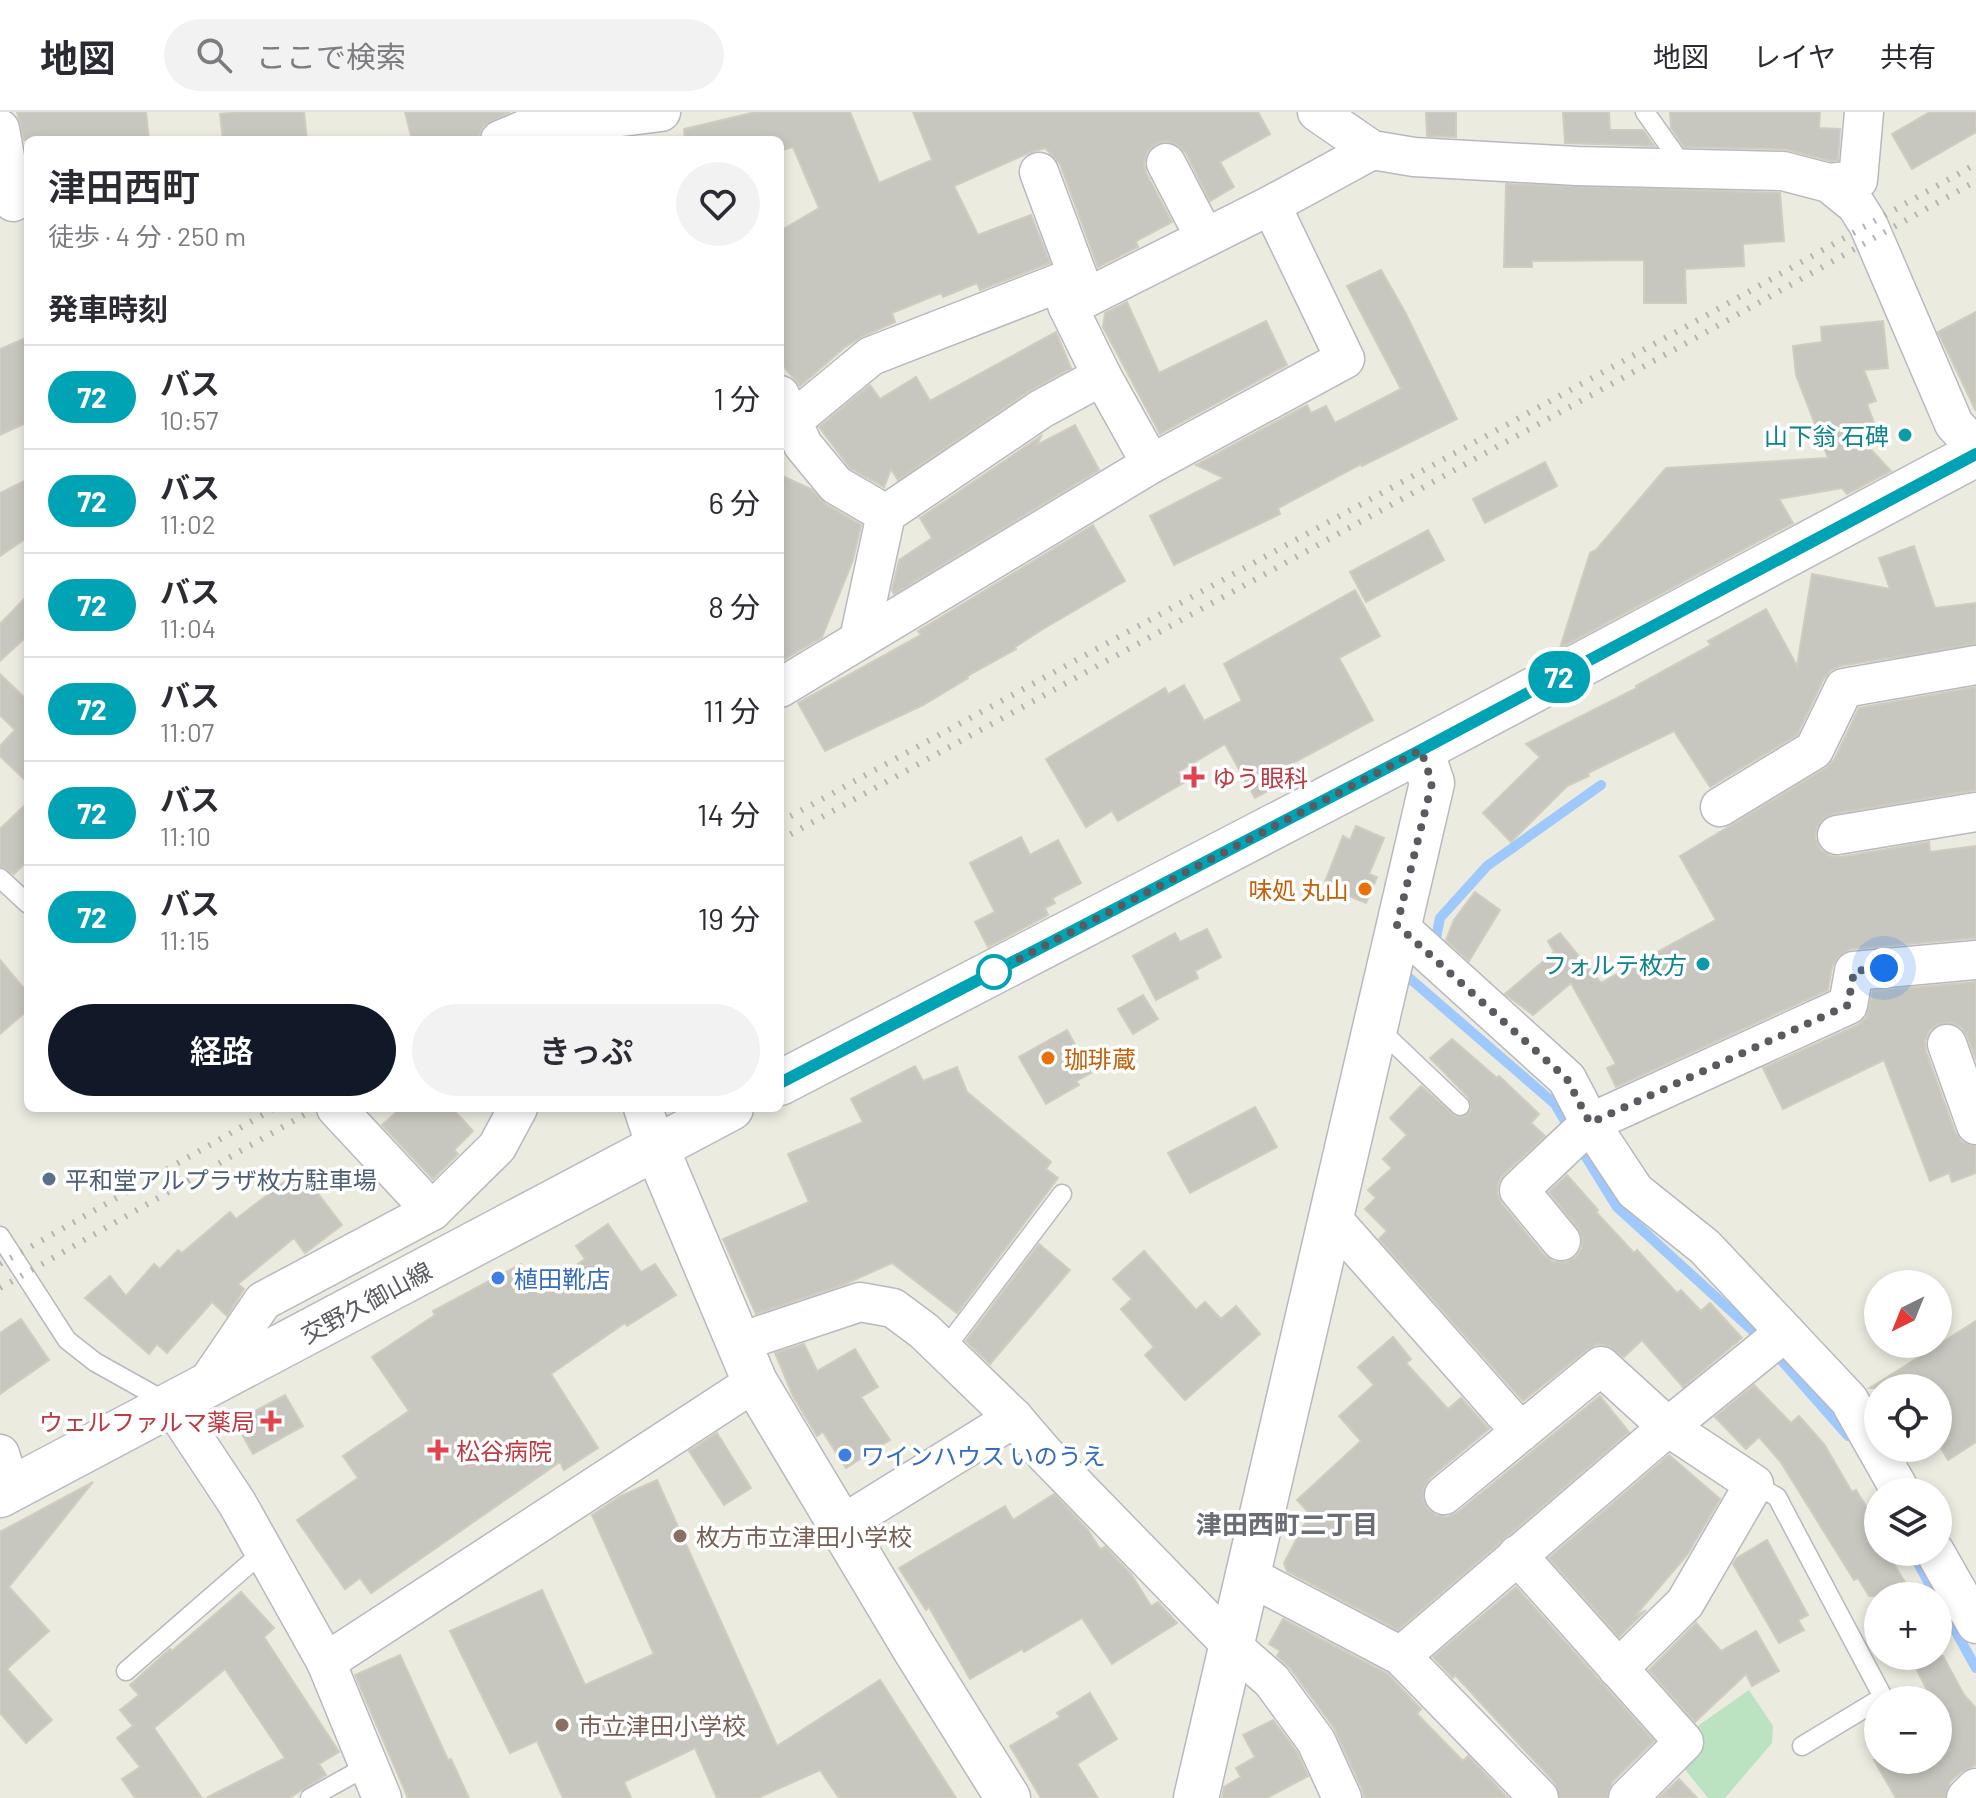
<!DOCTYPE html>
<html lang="ja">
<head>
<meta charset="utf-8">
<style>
  :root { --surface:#fff; --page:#f2f2f3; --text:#2b2b33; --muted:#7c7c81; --line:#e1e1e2; --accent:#111827 }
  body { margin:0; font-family:Barlow,"Noto Sans JP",sans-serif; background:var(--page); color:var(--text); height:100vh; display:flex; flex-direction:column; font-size:30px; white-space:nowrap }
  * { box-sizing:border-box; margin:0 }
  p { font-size:26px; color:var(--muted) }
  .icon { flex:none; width:44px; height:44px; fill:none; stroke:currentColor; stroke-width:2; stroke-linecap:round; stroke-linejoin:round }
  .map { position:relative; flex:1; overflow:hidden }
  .panel { position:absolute; left:24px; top:24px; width:760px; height:976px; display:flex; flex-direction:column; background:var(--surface); border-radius:12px; box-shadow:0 4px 12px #0003 }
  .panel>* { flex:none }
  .badge { padding:0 16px; border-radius:26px; font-size:28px; line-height:52px }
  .needle { width:52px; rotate:223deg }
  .controls { position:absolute; left:1864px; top:1158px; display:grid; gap:16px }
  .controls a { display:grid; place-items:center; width:88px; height:88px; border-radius:50%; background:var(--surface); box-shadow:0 4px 12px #0003; font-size:40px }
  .you { position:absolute; width:40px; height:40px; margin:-20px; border:6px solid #fff; border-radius:50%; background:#1a73e8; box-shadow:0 0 0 12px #1a73e833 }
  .map>.badge { position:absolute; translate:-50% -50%; box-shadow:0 0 0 4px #fff }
  h2 { padding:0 24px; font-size:30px; line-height:72px }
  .round { display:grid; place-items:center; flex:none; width:84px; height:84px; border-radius:42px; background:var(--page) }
  .headline { display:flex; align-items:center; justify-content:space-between; height:136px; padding:0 24px }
  h1 { font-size:38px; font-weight:600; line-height:60px }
  .primary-button { display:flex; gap:16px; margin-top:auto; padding:16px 24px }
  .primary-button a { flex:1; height:92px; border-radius:48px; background:var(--accent); color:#fff; font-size:32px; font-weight:600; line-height:92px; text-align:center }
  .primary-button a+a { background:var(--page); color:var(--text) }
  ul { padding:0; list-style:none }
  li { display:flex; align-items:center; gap:24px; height:104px; padding:0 24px; border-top:2px solid var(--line) }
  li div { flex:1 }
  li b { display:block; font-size:30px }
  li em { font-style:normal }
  li .badge { min-width:88px; font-weight:700; text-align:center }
  header { display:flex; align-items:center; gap:48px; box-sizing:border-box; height:112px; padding:0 40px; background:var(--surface); border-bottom:2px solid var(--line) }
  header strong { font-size:38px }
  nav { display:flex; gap:44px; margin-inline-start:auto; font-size:28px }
  .search { width:560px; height:72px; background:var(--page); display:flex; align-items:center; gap:20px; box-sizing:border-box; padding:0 28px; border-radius:44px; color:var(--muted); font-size:30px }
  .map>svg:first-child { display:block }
</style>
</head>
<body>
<header>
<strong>地図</strong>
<div class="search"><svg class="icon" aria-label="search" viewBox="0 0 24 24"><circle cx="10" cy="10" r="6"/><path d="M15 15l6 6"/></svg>ここで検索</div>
<nav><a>地図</a><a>レイヤ</a><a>共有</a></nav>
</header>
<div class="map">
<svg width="1976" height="1686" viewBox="0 0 1976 1686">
  <rect width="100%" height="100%" fill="#ecebe0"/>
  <polygon fill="#bce3c1" points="1749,1578 1773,1614 1772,1631 1725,1686 1708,1686 1684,1656 1692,1618"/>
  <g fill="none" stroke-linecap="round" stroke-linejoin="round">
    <g stroke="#9fc8fd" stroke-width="10">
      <polyline points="1435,831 1440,806 1487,754 1601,673"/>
      <polyline points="1407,864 1555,992 1570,1018"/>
      <polyline points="1578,1032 1617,1095 1763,1228"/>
      <polyline points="1774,1240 1848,1324"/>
      <polyline points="1912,1440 1936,1484"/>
      <polyline points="1938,1487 1976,1556"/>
    </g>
  </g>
  <g fill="#c8c7bf" stroke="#d0cdbf" stroke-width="2">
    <polygon points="17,0 146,0 149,28 24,28"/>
    <polygon points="240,0 304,0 307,28 223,28 220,2"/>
    <polygon points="405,0 510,0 483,14 478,25 467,28 412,28"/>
    <polygon points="756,0 850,0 879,71 932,48 913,0 1258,0 1270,22 1220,50 1234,75 1210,89 1186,41 1178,33 1166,29 1155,32 1147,40 1144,51 1146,61 1172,110 1136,129 1138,135 1098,155 1060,52 1045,36 1031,40 954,74 978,123 1031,103 1050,151 980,178 977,171 943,185 941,181 892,201 895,210 863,224 844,236 800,274 780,250 780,119 819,96 793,35 780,39 780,28 685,28 684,17"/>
    <polygon points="1426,0 1456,0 1456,25 1427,24"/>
    <polygon points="1563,0 1609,0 1610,18 1643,18 1654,34 1565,31"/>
    <polygon points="1670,0 1820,0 1819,16 1840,17 1838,48 1831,49 1784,37 1684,35 1671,16"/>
    <polygon points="1930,0 1976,0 1976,20 1912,57 1892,22"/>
    <polygon points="1506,72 1780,81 1784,129 1743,132 1744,154 1685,157 1686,191 1644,191 1644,148 1532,149 1532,155 1504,155"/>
    <polygon points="1381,158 1405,200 1457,307 1362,354 1361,352 1278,396 1280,402 1174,453 1150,404 1224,366 1196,353 1307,293 1311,301 1326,294 1335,311 1401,277 1347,174"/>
    <polygon points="1127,190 1159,261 1266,209 1287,253 1160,322 1103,215 1105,201"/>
    <polygon points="1976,200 1976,299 1938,220"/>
    <polygon points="1883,209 1888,256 1864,258 1876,289 1867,292 1879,324 1864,330 1891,359 1847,382 1842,376 1779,387 1793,411 1560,536 1590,441 1596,438 1666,356 1828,346 1796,263 1793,234 1822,230 1821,215"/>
    <polygon points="1056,220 1071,256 1029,279 898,368 891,357 884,375 850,356 819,315 870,273 880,287 916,265 930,289"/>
    <polygon points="28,225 28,310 0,323 0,237"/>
    <polygon points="1075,313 1099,358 894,482 892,478 899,448 932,426 920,406 1041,324 1037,333"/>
    <polygon points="1545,350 1557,374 1485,411 1473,387"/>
    <polygon points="780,363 811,377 825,392 861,413 853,448 822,525 780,550"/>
    <polygon points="28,367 28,425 0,444 0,381"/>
    <polygon points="1093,413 1125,469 1043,517 1015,535 1016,537 967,564 968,566 923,593 825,639 798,591 921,523 918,519"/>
    <polygon points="1428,418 1444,448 1366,490 1350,460"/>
    <polygon points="1914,434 1935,496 1976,491 1976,532 1840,554 1831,558 1824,566 1797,623 1710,675 1674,619 1588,661 1589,664 1567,674 1511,730 1483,701 1540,645 1526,632 1637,576 1636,574 1711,533 1708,529 1766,497 1797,554 1812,462 1890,477 1879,446"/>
    <polygon points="1355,478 1380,524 1339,546 1373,608 1293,651 1299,662 1255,686 1225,632 1178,660 1185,670 1118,709 1112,699 1086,715 1046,647 1165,576 1168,582 1184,573 1204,609 1242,589 1224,552"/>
    <polygon points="28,483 28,523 0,549 0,512"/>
    <polygon points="0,562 28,589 28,671 0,644 0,634 15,618 0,603"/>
    <polygon points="1976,575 1976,678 1833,702 1824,706 1817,715 1815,726 1821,738 1830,744 1840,745 1929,730 1930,740 1976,734 1976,826 1851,837 1839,844 1832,855 1828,878 1616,975 1607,956 1616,952 1571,871 1533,903 1505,882 1554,840 1548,829 1560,821 1601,871 1716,808 1680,744 1826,656 1834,648 1859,596"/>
    <polygon points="28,690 28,748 14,762 0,754 0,717"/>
    <polygon points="1356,714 1384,726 1369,762 1377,765 1366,791 1329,776 1331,772 1325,770 1343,724 1350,728"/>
    <polygon points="1021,725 1030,743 1058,728 1081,771 1052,786 1055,791 1045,796 1048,803 988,835 975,810 995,800 970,751"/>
    <polygon points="1475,780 1500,798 1469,849 1446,828 1454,808"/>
    <polygon points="1207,817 1221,845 1195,859 1198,866 1156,888 1133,844 1175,821 1180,830"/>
    <polygon points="0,848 28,881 28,898 0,922"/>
    <polygon points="1976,870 1976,948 1967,924 1961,915 1952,911 1939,912 1930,918 1925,929 1926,939 1955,1020 1962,1030 1976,1034 1976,1061 1952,1070 1949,1061 1930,1069 1884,948 1783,997 1763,956 1858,913 1866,906 1873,879"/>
    <polygon points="1143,883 1158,907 1133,922 1118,897"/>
    <polygon points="1067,918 1091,961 1076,969 1079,973 1046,992 1019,945"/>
    <polygon points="1452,927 1497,966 1499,964 1539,1002 1531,1011 1545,1024 1503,1063 1498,1071 1497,1081 1502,1092 1544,1143 1554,1150 1565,1150 1576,1145 1582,1136 1582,1125 1578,1116 1549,1080 1567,1063 1598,1098 1596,1100 1634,1141 1637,1138 1677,1181 1681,1178 1701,1199 1710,1191 1742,1226 1683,1275 1642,1228 1624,1245 1606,1233 1597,1232 1588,1237 1523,1289 1379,1127 1387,1119 1365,1097 1376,1086 1368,1078 1392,1056 1383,1047 1407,1023 1390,1006 1421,974 1456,1005 1464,1005 1471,998 1468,985 1430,946"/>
    <polygon points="915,954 923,969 957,955 967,980 1051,1050 1046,1057 1058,1066 957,1201 892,1151 845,1172 756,1202 723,1127 809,1090 788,1042 863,1010 851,987"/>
    <polygon points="1255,995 1277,1035 1190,1081 1168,1041"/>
    <polygon points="401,996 452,996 473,1019 454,1038 458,1042 433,1067 382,1013"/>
    <polygon points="300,1058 342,1113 305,1141 294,1126 238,1172 244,1177 227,1204 212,1190 167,1241 157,1232 149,1242 85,1186 110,1164 126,1184 154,1152 160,1157 178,1138 182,1141 230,1100 236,1107"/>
    <polygon points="608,1112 641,1160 655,1152 676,1183 627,1214 625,1211 551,1262 598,1336 564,1358 560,1350 371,1481 360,1466 345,1477 297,1408 358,1366 343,1344 409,1299 372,1245 435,1203 433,1199 521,1152 537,1180 585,1147 576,1134"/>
    <polygon points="1039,1132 1070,1158 990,1252 966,1229"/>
    <polygon points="1144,1139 1196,1198 1205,1190 1221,1207 1236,1194 1260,1222 1185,1288 1145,1243 1154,1235 1121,1197 1132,1187 1113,1167"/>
    <polygon points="21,1207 49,1248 0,1282 0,1221"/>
    <polygon points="1976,1209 1976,1330 1948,1348 1938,1331 1938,1276 1870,1276"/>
    <polygon points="1393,1225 1411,1247 1406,1251 1448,1297 1461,1286 1489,1317 1430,1366 1424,1375 1423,1387 1427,1396 1436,1403 1447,1405 1458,1400 1600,1284 1629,1320 1398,1518 1287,1459 1284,1451 1310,1402 1297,1388 1361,1329 1339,1304 1374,1273 1358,1255"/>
    <polygon points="804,1232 817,1259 855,1237 878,1275 861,1285 890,1328 846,1356 823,1320 817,1324 793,1284 775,1241"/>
    <polygon points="1754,1273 1791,1311 1799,1304 1824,1332 1852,1380 1856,1378 1876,1410 1878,1440 1890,1440 1893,1446 1891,1447 1913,1484 1869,1484 1858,1466 1854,1468 1780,1349 1759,1325 1746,1337 1715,1305"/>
    <polygon points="285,1283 303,1314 253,1342 235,1310"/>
    <polygon points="717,1321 751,1376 724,1393 689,1339"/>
    <polygon points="1669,1343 1720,1387 1687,1443 1634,1505 1646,1498 1619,1525 1549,1446"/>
    <polygon points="657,1368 777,1634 880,1568 956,1686 839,1686 820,1658 758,1686 717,1686 695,1636 624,1670 631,1686 563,1686 537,1629 510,1641 450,1519 542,1478 585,1573 654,1542 592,1403 621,1384"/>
    <polygon points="93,1370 9,1475 49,1519 7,1557 52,1608 26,1631 0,1601 0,1420"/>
    <polygon points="1054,1382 1088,1418 1100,1437 1105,1435 1131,1462 1151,1494 1158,1490 1177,1511 1112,1552 1082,1506 1024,1540 1022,1537 970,1567 929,1495 926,1498 899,1456 1005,1394 1013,1408"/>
    <polygon points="1767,1428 1808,1503 1798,1508 1804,1518 1779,1531 1733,1452 1737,1446"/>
    <polygon points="1516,1475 1654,1629 1612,1670 1607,1686 1560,1686 1555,1671 1455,1563 1453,1566 1433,1545"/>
    <polygon points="241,1480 274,1516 264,1525 339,1640 319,1652 326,1663 289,1686 206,1686 285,1646 225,1557 154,1616 202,1686 135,1686 122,1667 140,1655 117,1626 133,1614 120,1598 139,1583 130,1573 170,1537 172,1539"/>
    <polygon points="1283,1507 1388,1562 1421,1597 1417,1602 1463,1649 1468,1644 1508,1686 1364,1686 1362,1677 1334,1616 1290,1556 1277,1544 1280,1539 1269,1532"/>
    <polygon points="1696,1511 1721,1539 1756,1519 1779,1559 1752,1574 1746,1562 1695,1610 1649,1558"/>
    <polygon points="400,1543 448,1648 451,1647 469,1686 408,1686 355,1563"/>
    <polygon points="1910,1544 1943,1544 1964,1583 1976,1596 1976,1653 1961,1660 1950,1670 1945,1686 1896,1686 1874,1648 1938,1648 1938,1588 1932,1588"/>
    <polygon points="1090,1581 1117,1627 1077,1652 1098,1686 1041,1686 1010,1634 1060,1605 1057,1601"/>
    <polygon points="1273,1608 1297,1640 1308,1664 1267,1686 1222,1686 1224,1675 1241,1665 1236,1656 1255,1645 1243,1623"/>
    <polygon points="1679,1667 1697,1686 1659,1686"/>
  </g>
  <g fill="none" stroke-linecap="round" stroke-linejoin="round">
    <defs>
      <g id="service">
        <polyline points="1645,0 1684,55"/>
        <polyline points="0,766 28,792"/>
        <polyline points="1378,916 1460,994"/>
        <polyline points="0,1124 67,1228 95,1250 170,1292"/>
        <polyline points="944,1238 1062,1082"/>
        <polyline points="1754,1372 1777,1385 1883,1585 1802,1634"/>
        <polyline points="126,1559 264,1439"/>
        <polyline points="310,1686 369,1653"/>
      </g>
      <g id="minor">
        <polyline points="1317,0 1372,38 1414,45 1577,54 1783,59 1829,71 1856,93 1868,112 1954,312 1976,336"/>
        <polyline points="0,17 13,90"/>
        <polyline points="500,28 526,17 661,0"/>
        <polyline points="1166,51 1205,126"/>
        <polyline points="1039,60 1086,186"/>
        <polyline points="1829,71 1858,68 1864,0"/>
        <polyline points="780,283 803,333 836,373 886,402"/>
        <polyline points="780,319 871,244 1059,171 1068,195"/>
        <polyline points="1151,352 1102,264 1068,195 1271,93 1372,38"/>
        <polyline points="859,527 886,402 1041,297 1102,264"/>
        <polyline points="780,576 1151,352 1345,247 1271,93"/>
        <polyline points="1720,695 1814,638 1844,576 1976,553"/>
        <polyline points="1837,723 1976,700"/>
        <polyline points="1397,813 1567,967 1590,1011 1635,1079 1705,1135 1849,1288 1901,1380"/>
        <polyline points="1947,932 1976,1013"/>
        <polyline points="336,996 432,1099"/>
        <polyline points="643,996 656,1035"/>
        <polyline points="1329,1103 1521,1320"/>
        <polyline points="1561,1129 1519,1078 1590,1011 1848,893 1854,859 1976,848"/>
        <polyline points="737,1231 860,1190 893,1196 924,1219 1014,1306 1044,1341 1231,1533 1272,1569 1316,1629 1342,1686"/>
        <polyline points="204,1276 263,1189 432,1099 497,1035 518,996"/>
        <polyline points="172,1293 237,1391 326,1550 755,1270"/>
        <polyline points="0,1342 11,1378"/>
        <polyline points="1444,1383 1601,1254 1668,1315 1754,1372 1685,1491 1618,1557"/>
        <polyline points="840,1414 1014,1306"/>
        <polyline points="1935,1440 1976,1512"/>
        <polyline points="1517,1443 1684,1630 1628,1686"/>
        <polyline points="1247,1463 1401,1544 1539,1686"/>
        <polyline points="1401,1544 1668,1315 1785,1220"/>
        <polyline points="326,1550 382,1686"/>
        <polyline points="1966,1686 1976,1676"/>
      </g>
      <g id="tertiary">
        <polyline points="656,1035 755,1270 916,1539 1008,1686"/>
        <polyline points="1196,1686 1432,671 1421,638"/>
      </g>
      <g id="secondary">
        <polyline points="780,971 1421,638 1976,342"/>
        <polyline points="0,1383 731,996"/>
      </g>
    </defs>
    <use href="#service" stroke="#b8b9bf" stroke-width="21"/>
    <use href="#minor" stroke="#b8b9bf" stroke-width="41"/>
    <use href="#tertiary" stroke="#b8b9bf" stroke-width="47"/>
    <use href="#secondary" stroke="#b9bbc2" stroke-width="47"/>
    <use href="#service" stroke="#fff" stroke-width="18"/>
    <use href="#minor" stroke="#fff" stroke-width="38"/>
    <use href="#tertiary" stroke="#fff" stroke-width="44"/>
    <use href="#secondary" stroke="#fff" stroke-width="44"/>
    <g stroke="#b3b4b4" stroke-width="6" stroke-dasharray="2 10" stroke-linecap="butt">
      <polyline points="780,710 1700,207 1976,52"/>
      <polyline points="780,728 1710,218 1976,69"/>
      <polyline points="0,1152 275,996"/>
      <polyline points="0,1176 316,996"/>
    </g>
  </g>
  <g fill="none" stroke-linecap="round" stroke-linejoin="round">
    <defs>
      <polyline id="line" points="780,971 1421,638 1976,342"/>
    </defs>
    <use href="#line" stroke="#fff" stroke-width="18"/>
    <use href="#line" stroke="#00a3b4" stroke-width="12"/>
    <polyline stroke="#595b61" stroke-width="8" stroke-dasharray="0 14.4" points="994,860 1421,638 1432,671 1397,813 1567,967 1590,1011 1848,893 1854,859 1884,856"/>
  </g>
  <g fill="#0f9aa8" stroke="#fff" stroke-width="3">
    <circle cx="1905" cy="323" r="8"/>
    <circle cx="1703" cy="852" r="8"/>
  </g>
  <g fill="#e0444e" stroke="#fff" stroke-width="3">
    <path d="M1190 653h8v8h8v8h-8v8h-8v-8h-8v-8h8z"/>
    <path d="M267 1297h8v8h8v8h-8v8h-8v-8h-8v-8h8z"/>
    <path d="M434 1326h8v8h8v8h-8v8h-8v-8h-8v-8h8z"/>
  </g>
  <g fill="#e8710a" stroke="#fff" stroke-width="3">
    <circle cx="1365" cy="777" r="8"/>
    <circle cx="1048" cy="946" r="8"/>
  </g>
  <circle fill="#fff" stroke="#00a3b4" stroke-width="4" cx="994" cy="860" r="16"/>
  <circle fill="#5c6f8a" stroke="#fff" stroke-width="3" cx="49" cy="1067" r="8"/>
  <g fill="#3f7fe0" stroke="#fff" stroke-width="3">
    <circle cx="498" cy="1166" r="8"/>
    <circle cx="845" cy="1343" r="8"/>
  </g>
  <g fill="#8d6e63" stroke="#fff" stroke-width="3">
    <circle cx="680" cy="1424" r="8"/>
    <circle cx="562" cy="1613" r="8"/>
  </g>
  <g text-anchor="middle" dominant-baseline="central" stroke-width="7" stroke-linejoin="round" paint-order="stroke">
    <g font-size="24" fill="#0d838f" stroke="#fff" text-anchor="end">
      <text x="1889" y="323">山下翁 石碑</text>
      <text x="1687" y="852">フォルテ枚方</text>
    </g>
    <g font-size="24" fill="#be3a42" stroke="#fff" text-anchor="start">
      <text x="1212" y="665">ゆう眼科</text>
      <text x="255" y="1309" text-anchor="end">ウェルファルマ薬局</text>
      <text x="456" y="1338">松谷病院</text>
    </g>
    <g font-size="24" fill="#c56008" stroke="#fff" text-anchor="end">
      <text x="1349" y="777">味処 丸山</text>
      <text x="1064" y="946" text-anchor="start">珈琲蔵</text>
    </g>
    <g font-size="24" fill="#4e5e75" stroke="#fff" text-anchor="start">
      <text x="65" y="1067">平和堂アルプラザ枚方駐車場</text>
    </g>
    <g font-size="24" fill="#366cbe" stroke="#fff" text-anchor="start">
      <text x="514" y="1166">植田靴店</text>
      <text x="861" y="1343">ワインハウス いのうえ</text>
    </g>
    <g font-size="24" fill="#595b61" stroke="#fff">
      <text transform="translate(366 1190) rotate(-28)">交野久御山線</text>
    </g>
    <g font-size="24" fill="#785e54" stroke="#fff" text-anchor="start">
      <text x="696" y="1424">枚方市立津田小学校</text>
      <text x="578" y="1613">市立津田小学校</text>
    </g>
    <g font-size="26" font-weight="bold" fill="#6a6d73" stroke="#fff">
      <text x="1287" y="1411">津田西町二丁目</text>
    </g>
  </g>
</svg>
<div class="controls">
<a><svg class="needle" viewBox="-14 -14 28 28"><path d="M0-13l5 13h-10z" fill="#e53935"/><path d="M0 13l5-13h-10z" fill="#7c7c81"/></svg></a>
<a><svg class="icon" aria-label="locate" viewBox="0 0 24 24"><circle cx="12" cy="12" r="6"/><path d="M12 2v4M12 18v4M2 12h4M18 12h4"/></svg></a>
<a><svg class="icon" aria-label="layers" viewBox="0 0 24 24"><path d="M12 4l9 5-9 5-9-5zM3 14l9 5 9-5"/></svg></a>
<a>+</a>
<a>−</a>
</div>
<div class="you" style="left:1884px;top:856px"></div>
<b class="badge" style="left:1559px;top:565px;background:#00a3b4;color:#fff">72</b>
<section class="panel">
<div class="headline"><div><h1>津田西町</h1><p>徒歩 · 4 分 · 250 m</p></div><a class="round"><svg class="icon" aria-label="heart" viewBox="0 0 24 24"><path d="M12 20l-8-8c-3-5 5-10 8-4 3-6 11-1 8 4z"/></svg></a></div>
<h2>発車時刻</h2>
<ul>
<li><span class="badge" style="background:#00a3b4;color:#fff">72</span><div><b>バス</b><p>10:57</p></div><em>1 分</em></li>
<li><span class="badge" style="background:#00a3b4;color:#fff">72</span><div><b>バス</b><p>11:02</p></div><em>6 分</em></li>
<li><span class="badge" style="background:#00a3b4;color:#fff">72</span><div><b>バス</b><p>11:04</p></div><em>8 分</em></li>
<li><span class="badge" style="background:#00a3b4;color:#fff">72</span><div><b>バス</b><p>11:07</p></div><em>11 分</em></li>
<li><span class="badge" style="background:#00a3b4;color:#fff">72</span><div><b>バス</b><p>11:10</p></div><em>14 分</em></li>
<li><span class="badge" style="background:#00a3b4;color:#fff">72</span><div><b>バス</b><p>11:15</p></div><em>19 分</em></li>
</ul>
<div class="primary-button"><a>経路</a><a>きっぷ</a></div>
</section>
</div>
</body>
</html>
